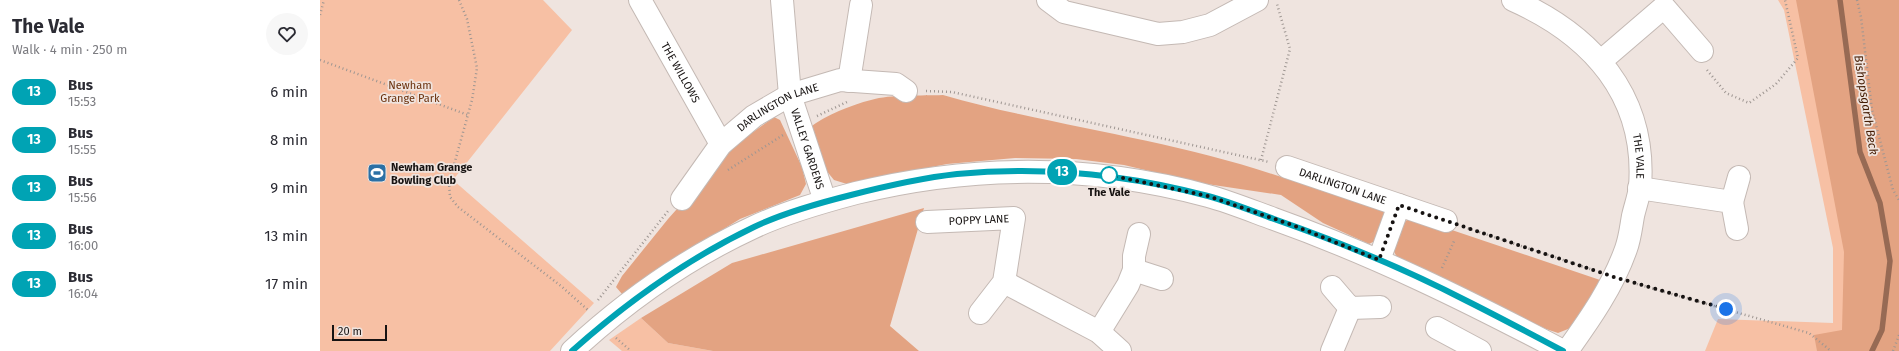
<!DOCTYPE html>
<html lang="en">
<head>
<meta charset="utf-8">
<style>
  :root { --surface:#fff; --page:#f7f7f7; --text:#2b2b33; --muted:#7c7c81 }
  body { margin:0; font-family:"Fira Sans",sans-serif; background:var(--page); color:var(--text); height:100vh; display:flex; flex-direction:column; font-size:15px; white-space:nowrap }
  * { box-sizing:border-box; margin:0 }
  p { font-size:13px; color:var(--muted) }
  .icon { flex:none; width:22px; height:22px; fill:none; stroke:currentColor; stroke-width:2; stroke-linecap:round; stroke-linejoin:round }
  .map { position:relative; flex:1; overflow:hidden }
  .details { display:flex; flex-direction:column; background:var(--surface); width:320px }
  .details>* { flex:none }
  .badge { padding:0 8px; border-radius:13px; font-size:14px; line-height:26px }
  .scale { position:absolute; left:12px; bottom:10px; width:55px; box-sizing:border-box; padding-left:4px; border:2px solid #171312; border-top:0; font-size:11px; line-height:14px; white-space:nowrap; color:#171312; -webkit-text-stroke:3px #efe4df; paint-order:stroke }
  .you { position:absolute; width:20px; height:20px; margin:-10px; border:3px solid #fff; border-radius:50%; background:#1a73e8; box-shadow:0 0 0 6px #1a73e833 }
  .map>.badge { position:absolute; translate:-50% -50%; box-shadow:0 0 0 2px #fff }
  .round { display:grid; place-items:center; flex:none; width:42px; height:42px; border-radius:21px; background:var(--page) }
  .summary { display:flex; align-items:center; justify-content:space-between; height:68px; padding:0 12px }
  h1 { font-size:19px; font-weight:700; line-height:30px }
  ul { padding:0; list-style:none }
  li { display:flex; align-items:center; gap:12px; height:48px; padding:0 12px }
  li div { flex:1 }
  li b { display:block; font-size:15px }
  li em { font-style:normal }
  li .badge { min-width:44px; font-weight:700; text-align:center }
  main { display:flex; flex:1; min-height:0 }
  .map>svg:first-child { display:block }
</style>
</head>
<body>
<main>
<section class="details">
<div class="summary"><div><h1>The Vale</h1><p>Walk · 4 min · 250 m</p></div><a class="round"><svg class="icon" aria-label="heart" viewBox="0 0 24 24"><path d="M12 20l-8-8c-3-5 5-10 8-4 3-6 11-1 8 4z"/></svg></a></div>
<ul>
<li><span class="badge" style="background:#00a3b4;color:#fff">13</span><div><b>Bus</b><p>15:53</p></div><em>6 min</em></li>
<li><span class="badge" style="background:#00a3b4;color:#fff">13</span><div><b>Bus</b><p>15:55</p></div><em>8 min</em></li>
<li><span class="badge" style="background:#00a3b4;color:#fff">13</span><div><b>Bus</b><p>15:56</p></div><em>9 min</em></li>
<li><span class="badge" style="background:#00a3b4;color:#fff">13</span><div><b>Bus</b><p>16:00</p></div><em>13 min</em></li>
<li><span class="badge" style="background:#00a3b4;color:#fff">13</span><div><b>Bus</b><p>16:04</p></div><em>17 min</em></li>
</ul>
</section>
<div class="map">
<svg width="1579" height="351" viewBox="0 0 1579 351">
  <rect width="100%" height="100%" fill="#efe4df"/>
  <g fill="#f7c0a4">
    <polygon points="0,0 223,0 252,30 133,180 274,303 230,351 0,351"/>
    <polygon points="1458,0 1579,0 1579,351 1385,351 1398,319 1513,323 1513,248 1464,10"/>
    <polygon points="321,318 348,343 393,351 302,351 289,340"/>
  </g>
  <g fill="#e3a382">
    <polygon points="1476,0 1579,0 1579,351 1497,351 1494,335 1522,330 1524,252"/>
    <path d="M623,95C648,102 674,109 699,114C790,134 882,149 970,180L973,179L1065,207L1069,215L1055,241L1049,244L1003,223L961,195L880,183L804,165L756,159L695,158L627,164L527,184L514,180L505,169L489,128C506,115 531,105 551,100C571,94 602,96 623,95Z"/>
    <polygon points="454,117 460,120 482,167 486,184 480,195 420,219 358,257 302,294 296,287 302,276 348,219 397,164 422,140"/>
    <polygon points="604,208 570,326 599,351 393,351 348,343 321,318 412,263"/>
    <polygon points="1092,216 1117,225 1283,281 1253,327 1238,333 1226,329 1078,259 1072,248 1082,224"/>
  </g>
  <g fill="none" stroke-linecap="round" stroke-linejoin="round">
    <polyline stroke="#976a54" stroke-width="5.5" points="1520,0 1540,152 1560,203 1570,261 1562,330 1552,351"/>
    <defs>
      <g id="minor">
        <path id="s1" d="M320,0L401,144"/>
        <path id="s2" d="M462,0L470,95L505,201"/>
        <polyline points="728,0 744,12 838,34 863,32 890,25 937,0"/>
        <path id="s3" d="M1193,0C1272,35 1327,96 1320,187C1319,196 1315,207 1313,216C1311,227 1310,238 1306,249C1293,286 1270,319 1247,351"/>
        <polyline points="1281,61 1344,7 1382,51"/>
        <polyline points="529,81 541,5"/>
        <path id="s4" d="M967,167L1126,221"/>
        <polyline points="1319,188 1412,202 1417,229"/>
        <path id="s5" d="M362,199L401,144L434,116L470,95L520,80L576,84L586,91"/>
        <polyline points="1412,202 1419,177"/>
        <path id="s6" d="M607,222L694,218L684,282L660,313"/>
        <polyline points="1059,260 1079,205"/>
        <polyline points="814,270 842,279"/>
        <polyline points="684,282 779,332 800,351"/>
        <polyline points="1012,287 1030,308 1060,307"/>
        <polyline points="1117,328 1160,351"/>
        <polyline points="779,332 808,285 814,270 814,256 819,234"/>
        <path d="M252,351C306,301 367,258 434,227C466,212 502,202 536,193C655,164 770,164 888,196C910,202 932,211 954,219C1055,255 1148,301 1243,351"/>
        <polyline points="1012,351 1030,308"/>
      </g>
    </defs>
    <use href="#minor" stroke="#c4b9b4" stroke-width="24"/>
    <g stroke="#9e9692" stroke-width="2.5" stroke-dasharray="1 3" stroke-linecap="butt">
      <polyline points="139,0 147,19 157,68 152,100 129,183 130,197 138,207 241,286 269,311"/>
      <polyline points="1537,0 1541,17 1552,110 1573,190 1579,200"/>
      <polyline points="0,15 4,0"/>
      <polyline points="0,60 148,115"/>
      <polyline points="1387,70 1406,93 1429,103 1456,84 1478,58 1465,0"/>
      <polyline points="606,91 632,92 949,162"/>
      <polyline points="497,116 527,102"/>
      <polyline points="941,160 970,49 957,4"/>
      <polyline points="408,170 463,135"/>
      <polyline points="1144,227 1276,271"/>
      <polyline points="1122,268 1135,239"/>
      <polyline points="1313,283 1489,333 1511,351"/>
      <polyline points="278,300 348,211"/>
      <polyline points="296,338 311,351"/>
      <polyline points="1573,351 1579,335"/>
    </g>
    <use href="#minor" stroke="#fff" stroke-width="22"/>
  </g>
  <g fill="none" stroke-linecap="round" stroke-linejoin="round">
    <defs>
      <path id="line" d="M252,351C307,302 367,259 434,227C463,213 499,203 531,195C566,186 601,178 637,174C721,166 806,174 888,196C910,202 932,211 954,219C1020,242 1085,269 1147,301C1179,317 1211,334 1243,351"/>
    </defs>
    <use href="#line" stroke="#fff" stroke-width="9"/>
    <use href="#line" stroke="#00a3b4" stroke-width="6"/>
    <polyline stroke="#171312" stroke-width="4" stroke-dasharray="0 7.2" points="789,175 888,196 975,226 1059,260 1079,205 1294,277 1406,309"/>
  </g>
  <defs>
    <symbol id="stadium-square" viewBox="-11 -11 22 22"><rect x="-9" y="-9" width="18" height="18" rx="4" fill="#2b70a5" stroke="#efe4df"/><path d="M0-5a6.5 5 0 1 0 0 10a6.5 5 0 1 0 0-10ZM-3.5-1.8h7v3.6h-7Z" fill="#fff"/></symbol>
  </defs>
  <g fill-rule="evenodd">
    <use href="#stadium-square" x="46" y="162" width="22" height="22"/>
  </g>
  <circle fill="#fff" stroke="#00a3b4" stroke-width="2" cx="789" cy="175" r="8"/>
  <g text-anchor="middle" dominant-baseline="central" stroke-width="3.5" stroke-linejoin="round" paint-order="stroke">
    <g font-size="11" fill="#171312" stroke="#efe4df">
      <text stroke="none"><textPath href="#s1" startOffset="83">THE WILLOWS</textPath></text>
      <text stroke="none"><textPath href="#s5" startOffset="136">DARLINGTON LANE</textPath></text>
      <text stroke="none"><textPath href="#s2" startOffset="152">VALLEY GARDENS</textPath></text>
      <text stroke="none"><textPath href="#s3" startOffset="212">THE VALE</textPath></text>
      <text stroke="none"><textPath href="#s4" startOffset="59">DARLINGTON LANE</textPath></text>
      <text stroke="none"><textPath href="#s6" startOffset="52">POPPY LANE</textPath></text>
    </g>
    <g font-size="11" fill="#6b310d" stroke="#efe4df">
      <text x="90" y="85">Newham<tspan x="90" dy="13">Grange Park</tspan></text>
    </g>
    <g font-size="11" font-weight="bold" fill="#171312" stroke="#efe4df" text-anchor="start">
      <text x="71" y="167">Newham Grange<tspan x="71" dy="13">Bowling Club</tspan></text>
    </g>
    <g font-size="11" font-weight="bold" fill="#171312" stroke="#efe4df">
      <text x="789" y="192">The Vale</text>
    </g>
    <g font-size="12" font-style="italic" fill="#451d04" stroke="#efe4df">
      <text transform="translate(1546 105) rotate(81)">Bishopsgarth Beck</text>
    </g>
  </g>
</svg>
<div class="scale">20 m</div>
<div class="you" style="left:1406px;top:309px"></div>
<b class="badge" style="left:742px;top:172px;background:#00a3b4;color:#fff">13</b>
</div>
</main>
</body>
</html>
